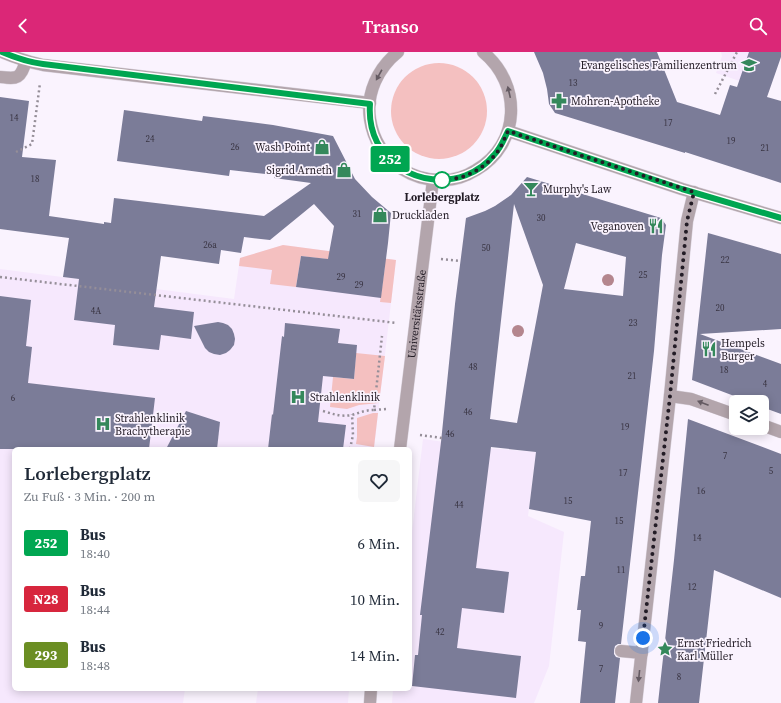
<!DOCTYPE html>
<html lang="de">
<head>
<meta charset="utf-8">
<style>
  :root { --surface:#fff; --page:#f6f6f7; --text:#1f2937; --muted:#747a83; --accent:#db2777 }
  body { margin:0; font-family:"Source Serif 4",serif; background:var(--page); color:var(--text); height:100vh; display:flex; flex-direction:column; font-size:15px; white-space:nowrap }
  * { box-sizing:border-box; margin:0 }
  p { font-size:13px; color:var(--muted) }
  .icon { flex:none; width:22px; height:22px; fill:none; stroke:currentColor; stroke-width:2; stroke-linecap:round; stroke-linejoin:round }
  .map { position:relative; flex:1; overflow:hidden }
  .side { position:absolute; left:12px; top:395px; width:400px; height:244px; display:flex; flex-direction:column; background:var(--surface); border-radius:6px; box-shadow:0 2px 10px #0003 }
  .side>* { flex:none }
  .badge { padding:0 8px; border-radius:3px; font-size:14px; line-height:26px }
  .tools { position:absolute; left:729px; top:343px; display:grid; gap:8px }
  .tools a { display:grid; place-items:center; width:40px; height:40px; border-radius:6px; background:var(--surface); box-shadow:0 2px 10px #0003; font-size:20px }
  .you { position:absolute; width:20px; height:20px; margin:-10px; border:3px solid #fff; border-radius:50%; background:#1a73e8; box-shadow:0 0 0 6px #1a73e833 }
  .map>.badge { position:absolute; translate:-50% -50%; box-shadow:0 0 0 2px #fff }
  .round { display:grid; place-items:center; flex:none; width:42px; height:42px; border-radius:6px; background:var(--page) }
  .head { display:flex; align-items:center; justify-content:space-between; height:68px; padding:0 12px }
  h1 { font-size:19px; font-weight:600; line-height:30px }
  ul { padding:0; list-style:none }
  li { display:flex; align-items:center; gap:12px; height:56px; padding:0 12px }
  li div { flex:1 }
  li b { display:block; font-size:15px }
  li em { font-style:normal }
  li .badge { min-width:44px; font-weight:700; text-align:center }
  header { display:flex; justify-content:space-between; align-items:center; height:52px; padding:0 12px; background:var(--accent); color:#fff; font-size:18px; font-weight:600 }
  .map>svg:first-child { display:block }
</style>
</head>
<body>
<header><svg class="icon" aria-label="back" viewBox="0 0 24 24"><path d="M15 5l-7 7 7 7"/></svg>Transo<svg class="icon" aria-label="search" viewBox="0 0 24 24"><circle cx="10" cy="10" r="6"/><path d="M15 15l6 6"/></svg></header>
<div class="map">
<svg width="781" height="651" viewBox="0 0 781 651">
  <rect width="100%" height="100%" fill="#faf3fe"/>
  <g fill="#f6e8fd">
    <polygon points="721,0 781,0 769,39 716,21 722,4"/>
    <polygon points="283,193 396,208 374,397 14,397 14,637 185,637 183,651 0,651 0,217 234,247 240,206"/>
    <polygon points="423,387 488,396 536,400 528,464 564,480 549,614 534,651 392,651 393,637 410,637 410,497"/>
    <polygon points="258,637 349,637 348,651 256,651"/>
  </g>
  <g fill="#f4c0c0">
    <circle cx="439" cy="59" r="48"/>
    <polygon points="283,193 396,208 391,251 380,250 385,214 301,204 296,235 270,232 272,218 239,214 240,206"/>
    <polygon points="356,301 385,304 379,351 359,353 347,357 330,355 333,325 354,327"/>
    <polygon points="373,361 378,361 374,395 356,392 357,385 357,366"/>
  </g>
  <g fill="#7b7c98" fill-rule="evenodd">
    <polygon points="534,0 657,0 677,50 720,63 730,33 737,35 749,0 781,0 781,5 767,45 781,49 781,131 685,100 685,101 555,61 549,52 547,37 543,21"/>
    <polygon points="0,45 29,49 22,105 56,108 49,164 104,172 104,170 111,171 114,146 264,164 311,131 274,126 275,123 230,118 229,124 117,109 124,58 202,69 203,64 273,73 333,84 355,127 372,145 391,161 388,191 381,246 296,235 301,204 328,207 334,174 314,152 270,188 244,185 241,201 221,198 219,212 161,204 154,255 194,260 191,287 161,283 159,298 113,293 115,273 74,268 79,227 63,225 69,186 0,177"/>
    <path d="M527,125L661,166L666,173L662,203L654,299L621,592H618L615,594L614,598V602L616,605L620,606L615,651H580L586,590L578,589L581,558H577L581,524H585L591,469L529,457L536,400L491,395L476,516L509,520L504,561L462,556L457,596L521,604L516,646L412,634L415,603H418L422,563H420L441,390L455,252L466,166L485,159L495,154L511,143ZM514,152L543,233L517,371L490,367ZM576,191L626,205L623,244L564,237Z"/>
    <polygon points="708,181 781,202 781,277 700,282 781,312 781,362 762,355 762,350 750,350 692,328"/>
    <polygon points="0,244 31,248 26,294 32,295 28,331 155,346 149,397 0,397"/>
    <polygon points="218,270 223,271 228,273 232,277 234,282 235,287 234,293 230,298 226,301 220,303 214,302 209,300 205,296 194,274"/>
    <polygon points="285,271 340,277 338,291 357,293 354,327 323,324 318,370 346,373 343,397 268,397 272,362 273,363 282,284 284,285"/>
    <polygon points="186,359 220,370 217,397 166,397"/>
    <polygon points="688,367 781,402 781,546 714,518 699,651 658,651 674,508"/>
  </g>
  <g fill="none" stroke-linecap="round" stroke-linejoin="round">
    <defs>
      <polyline id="service" points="621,599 642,601"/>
      <path id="pedestrian" d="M0,25C18,27 20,27 26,9"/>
      <g id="minor">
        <path d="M2,0C16,6 29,10 43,13L370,51"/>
        <path d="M398,0C378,16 366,41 370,67C373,87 384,105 402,117C413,124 425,128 439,128C452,129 465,125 476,118C521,92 522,32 483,0"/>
        <polyline points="508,79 682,137 781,166"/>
        <polyline points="670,344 691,347 736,363"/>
        <polyline points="762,373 781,380"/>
        <path id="s1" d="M400,397L433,128"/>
        <polyline points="370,651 371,637"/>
        <polyline points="636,651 670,344 687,169 694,140"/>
      </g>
    </defs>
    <use href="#service" stroke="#d8d1db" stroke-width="13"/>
    <use href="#pedestrian" stroke="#d8d1db" stroke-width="13"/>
    <use href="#minor" stroke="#d8d1db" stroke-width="13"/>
    <g stroke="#958e98" stroke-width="2.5" stroke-dasharray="2 3" stroke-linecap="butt">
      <polyline points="715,42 737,0"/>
      <polyline points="16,100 32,92 40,31"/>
      <polyline points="441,207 460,209"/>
      <polyline points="0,225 397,271"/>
      <polyline points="374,358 387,357"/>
      <path d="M323,359C333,362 341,365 352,363C359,361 365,358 374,358L382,284"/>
      <polyline points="420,383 442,386"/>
      <polyline points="350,397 353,383 352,362"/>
    </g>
    <use href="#service" stroke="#b3a5ac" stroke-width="12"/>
    <use href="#pedestrian" stroke="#b3a5ac" stroke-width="12"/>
    <use href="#minor" stroke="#b3a5ac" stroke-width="12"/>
  </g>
  <g fill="#b4868e">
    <circle cx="608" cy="228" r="6"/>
    <circle cx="518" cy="279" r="6"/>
  </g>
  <defs><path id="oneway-solid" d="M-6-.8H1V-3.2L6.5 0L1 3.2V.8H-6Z"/></defs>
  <g fill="#645a62">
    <use href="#oneway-solid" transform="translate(379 23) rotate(119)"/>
    <use href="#oneway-solid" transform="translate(509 40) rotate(-103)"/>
    <use href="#oneway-solid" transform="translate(703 351) rotate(-159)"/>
    <use href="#oneway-solid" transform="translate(639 624) rotate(96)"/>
  </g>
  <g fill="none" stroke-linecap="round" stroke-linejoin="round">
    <defs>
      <path id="line" d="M2,0C16,6 28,10 43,12L370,52C369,65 371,78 377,90C400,134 463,141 494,103C501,96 504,87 508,79L682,137L781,166"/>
    </defs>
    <use href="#line" stroke="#fff" stroke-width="9"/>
    <use href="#line" stroke="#00a651" stroke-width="6"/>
    <path stroke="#231c26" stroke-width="4" stroke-dasharray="0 7.2" d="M442,128C465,128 488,115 500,96C503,91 505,85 508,79L583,104L694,140L687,169L670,344L643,586"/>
  </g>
  <defs>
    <symbol id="school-bare" viewBox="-9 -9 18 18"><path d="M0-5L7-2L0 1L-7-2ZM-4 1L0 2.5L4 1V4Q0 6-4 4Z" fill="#34885b" stroke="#faf3fe" stroke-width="2.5" paint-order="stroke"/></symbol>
    <symbol id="pharmacy-bare" viewBox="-9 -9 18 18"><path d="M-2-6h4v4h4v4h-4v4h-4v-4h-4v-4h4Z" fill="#34885b" stroke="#faf3fe" stroke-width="2.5" paint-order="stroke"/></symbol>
    <symbol id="shop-bare" viewBox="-9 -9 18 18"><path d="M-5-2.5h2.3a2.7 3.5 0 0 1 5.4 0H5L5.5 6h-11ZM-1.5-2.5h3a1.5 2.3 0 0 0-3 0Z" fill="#34885b" stroke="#faf3fe" stroke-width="2.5" paint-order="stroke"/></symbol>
    <symbol id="bar-bare" viewBox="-9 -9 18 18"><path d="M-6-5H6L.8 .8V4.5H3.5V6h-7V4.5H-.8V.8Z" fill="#34885b" stroke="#faf3fe" stroke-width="2.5" paint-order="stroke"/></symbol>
    <symbol id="restaurant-bare" viewBox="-9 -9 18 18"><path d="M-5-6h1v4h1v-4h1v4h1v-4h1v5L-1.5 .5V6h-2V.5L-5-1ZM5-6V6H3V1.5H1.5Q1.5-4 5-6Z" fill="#34885b" stroke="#faf3fe" stroke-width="2.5" paint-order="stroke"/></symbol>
    <symbol id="hospital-bare" viewBox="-9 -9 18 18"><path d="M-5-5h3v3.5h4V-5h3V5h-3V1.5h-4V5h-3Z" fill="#34885b" stroke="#faf3fe" stroke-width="2.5" paint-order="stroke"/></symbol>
    <symbol id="sight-bare" viewBox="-9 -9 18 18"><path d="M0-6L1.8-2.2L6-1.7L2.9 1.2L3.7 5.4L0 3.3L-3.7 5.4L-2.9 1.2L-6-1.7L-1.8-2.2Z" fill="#34885b" stroke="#faf3fe" stroke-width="2.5" paint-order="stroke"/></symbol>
  </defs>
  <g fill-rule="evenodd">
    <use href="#school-bare" x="738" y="2" width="22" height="22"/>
    <use href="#pharmacy-bare" x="548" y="38" width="22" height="22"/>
    <use href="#shop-bare" x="311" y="84" width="22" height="22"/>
    <use href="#shop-bare" x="333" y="107" width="22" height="22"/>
    <use href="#bar-bare" x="520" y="126" width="22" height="22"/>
    <use href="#shop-bare" x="369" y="152" width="22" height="22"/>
    <use href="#restaurant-bare" x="645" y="163" width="22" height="22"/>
    <use href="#restaurant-bare" x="698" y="286" width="22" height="22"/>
    <use href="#hospital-bare" x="287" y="334" width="22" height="22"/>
    <use href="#hospital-bare" x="92" y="361" width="22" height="22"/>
    <use href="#sight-bare" x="654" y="586" width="22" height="22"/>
  </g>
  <circle fill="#fff" stroke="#00a651" stroke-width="2" cx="442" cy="128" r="8"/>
  <g text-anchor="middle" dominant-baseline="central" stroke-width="3.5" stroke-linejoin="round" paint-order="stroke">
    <g font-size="9" fill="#393442">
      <text x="573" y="31">13</text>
      <text x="14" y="66">14</text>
      <text x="668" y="71">17</text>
      <text x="150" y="87">24</text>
      <text x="731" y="89">19</text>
      <text x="235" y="95">26</text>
      <text x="765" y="96">21</text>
      <text x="35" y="127">18</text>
      <text x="357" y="162">31</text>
      <text x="541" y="166">30</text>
      <text x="210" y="193">26a</text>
      <text x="486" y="196">50</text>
      <text x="725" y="208">22</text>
      <text x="643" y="223">25</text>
      <text x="341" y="225">29</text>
      <text x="359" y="233">29</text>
      <text x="720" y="256">20</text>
      <text x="96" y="259">4A</text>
      <text x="633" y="271">23</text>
      <text x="473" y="315">48</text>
      <text x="724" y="318">18</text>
      <text x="632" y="324">21</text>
      <text x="765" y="332">4</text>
      <text x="13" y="346">6</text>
      <text x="468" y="360">46</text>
      <text x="625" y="375">19</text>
      <text x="450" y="382">46</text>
      <text x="725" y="404">7</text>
      <text x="771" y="419">5</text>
      <text x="623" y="421">17</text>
      <text x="701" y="439">16</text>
      <text x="568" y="449">15</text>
      <text x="459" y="453">44</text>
      <text x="619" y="469">15</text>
      <text x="697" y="486">14</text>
      <text x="621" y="518">11</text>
      <text x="692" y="535">12</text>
      <text x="601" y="574">9</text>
      <text x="440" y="580">42</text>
      <text x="601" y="617">7</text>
      <text x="679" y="625">8</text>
    </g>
    <g font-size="11" fill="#231c26" stroke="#faf3fe" text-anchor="start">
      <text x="737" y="13" text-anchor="end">Evangelisches Familienzentrum</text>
      <text x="571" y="49">Mohren-Apotheke</text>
      <text x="310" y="95" text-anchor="end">Wash Point</text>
      <text x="332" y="118" text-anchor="end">Sigrid Arneth</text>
      <text x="543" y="137">Murphy's Law</text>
      <text x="392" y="163">Druckladen</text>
      <text x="644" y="174" text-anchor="end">Veganoven</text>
      <text x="721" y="291">Hempels<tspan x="721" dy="13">Burger</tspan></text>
      <text x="310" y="345">Strahlenklinik</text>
      <text x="115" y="366">Strahlenklinik<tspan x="115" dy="13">Brachytherapie</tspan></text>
      <text x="677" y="591">Ernst Friedrich<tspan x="677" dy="13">Karl Müller</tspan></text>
    </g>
    <g font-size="11" font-weight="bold" fill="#231c26" stroke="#faf3fe">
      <text x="442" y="145">Lorlebergplatz</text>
    </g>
    <g font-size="11" fill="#231c26" stroke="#faf3fe">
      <text stroke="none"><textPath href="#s1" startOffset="136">Universitätsstraße</textPath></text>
    </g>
  </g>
</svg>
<div class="tools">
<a><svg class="icon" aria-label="layers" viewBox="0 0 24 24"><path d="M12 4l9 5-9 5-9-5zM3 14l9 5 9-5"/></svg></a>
</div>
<div class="you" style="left:643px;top:586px"></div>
<b class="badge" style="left:390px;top:107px;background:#00a651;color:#fff">252</b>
<section class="side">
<div class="head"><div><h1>Lorlebergplatz</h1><p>Zu Fuß · 3 Min. · 200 m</p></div><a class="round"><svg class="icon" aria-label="heart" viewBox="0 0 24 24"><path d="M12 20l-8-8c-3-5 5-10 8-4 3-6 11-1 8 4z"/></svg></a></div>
<ul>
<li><span class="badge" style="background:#00a651;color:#fff">252</span><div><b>Bus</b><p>18:40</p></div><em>6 Min.</em></li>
<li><span class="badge" style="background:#d7263d;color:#fff">N28</span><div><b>Bus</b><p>18:44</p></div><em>10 Min.</em></li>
<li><span class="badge" style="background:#6b8e23;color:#fff">293</span><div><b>Bus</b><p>18:48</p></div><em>14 Min.</em></li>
</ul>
</section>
</div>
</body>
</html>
